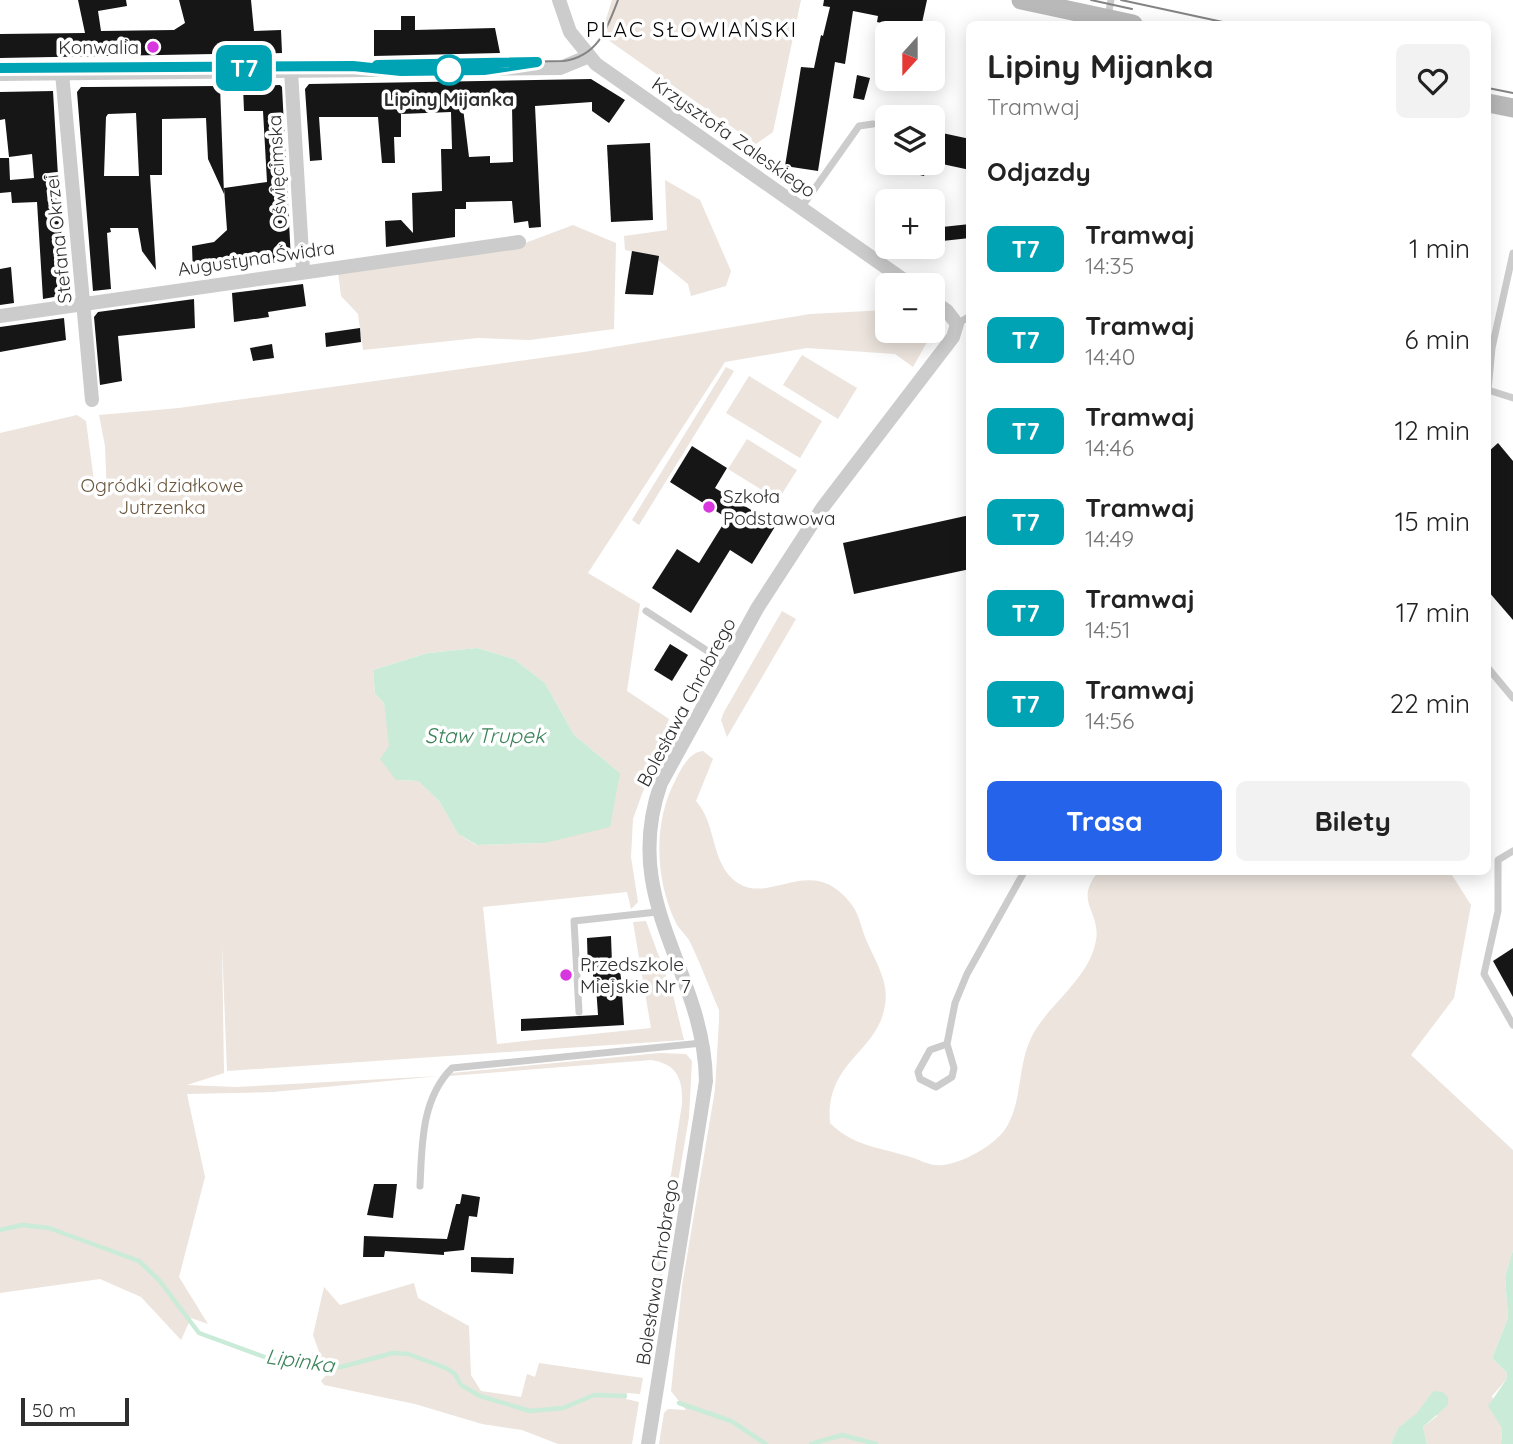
<!DOCTYPE html>
<html lang="pl">
<head>
<meta charset="utf-8">
<style>
  :root { --surface:#fff; --page:#f2f2f2; --text:#222; --muted:#767676; --accent:#2563eb }
  body { margin:0; font-family:Quicksand,sans-serif; background:var(--page); color:var(--text); height:100vh; display:flex; flex-direction:column; font-size:26px; white-space:nowrap }
  * { box-sizing:border-box; margin:0 }
  p { font-size:23px; color:var(--muted) }
  .icon { flex:none; width:38px; height:38px; fill:none; stroke:currentColor; stroke-width:2; stroke-linecap:round; stroke-linejoin:round }
  .map { position:relative; flex:1; overflow:hidden }
  .details { position:absolute; left:966px; top:21px; width:525px; height:854px; display:flex; flex-direction:column; background:var(--surface); border-radius:10px; box-shadow:0 4px 18px #0003 }
  .details>* { flex:none }
  .badge { padding:0 14px; border-radius:10px; font-size:24px; line-height:46px }
  .needle { width:46px; rotate:201deg }
  .buttons { position:absolute; left:875px; top:21px; display:grid; gap:14px }
  .buttons a { display:grid; place-items:center; width:70px; height:70px; border-radius:10px; background:var(--surface); box-shadow:0 4px 18px #0003; font-size:35px }
  .scale { position:absolute; left:21px; bottom:18px; width:108px; box-sizing:border-box; padding-left:7px; border:4px solid #2f2f2f; border-top:0; font-size:19px; line-height:24px; white-space:nowrap; color:#2f2f2f; -webkit-text-stroke:5px #fff; paint-order:stroke }
  .map>.badge { position:absolute; translate:-50% -50%; box-shadow:0 0 0 4px #fff }
  h2 { padding:0 21px; font-size:26px; line-height:63px }
  .round { display:grid; place-items:center; flex:none; width:74px; height:74px; border-radius:10px; background:var(--page) }
  .overview { display:flex; align-items:center; justify-content:space-between; height:119px; padding:0 21px }
  h1 { font-size:33px; font-weight:700; line-height:52px }
  .primary-button { display:flex; gap:14px; margin-top:auto; padding:14px 21px }
  .primary-button a { flex:1; height:80px; border-radius:10px; background:var(--accent); color:#fff; font-size:28px; font-weight:700; line-height:80px; text-align:center }
  .primary-button a+a { background:var(--page); color:var(--text) }
  ul { padding:0; list-style:none }
  li { display:flex; align-items:center; gap:21px; height:91px; padding:0 21px }
  li div { flex:1 }
  li b { display:block; font-size:26px }
  li em { font-style:normal }
  li .badge { min-width:77px; font-weight:700; text-align:center }
  .map>svg:first-child { display:block }
</style>
</head>
<body>
<div class="map">
<svg width="1513" height="1444" viewBox="0 0 1513 1444">
  <rect width="100%" height="100%" fill="#fff"/>
  <g fill="#ece4dd" fill-rule="evenodd">
    <polygon points="612,0 801,0 773,132 756,144 601,35"/>
    <polygon points="665,180 700,200 731,271 726,286 691,296 688,284 653,256 625,250 624,236 667,230"/>
    <polygon points="573,225 616,243 614,329 530,340 478,338 363,350 358,314 341,296 338,272 520,245"/>
    <path d="M887,310V331H925L931,335L913,367L895,354L807,348L725,362L588,573L640,604L627,691L669,719L633,819L631,857L638,902L631,909L627,892L483,907L497,1044L651,1028L633,922L646,921L673,995L684,1040L227,1071L222,943L224,1073L187,1085L236,1087L439,1076L273,1092L187,1094L205,1177L179,1277L208,1324L191,1318L181,1340L141,1297L100,1279L0,1293V433L77,415L86,421L96,496H107L105,446L99,415L179,408L584,352L810,314ZM477,648L514,659L545,683L574,735L620,773L545,843L476,845L458,834L439,801L418,781L396,780L384,703L375,694L373,670L428,653Z"/>
    <polygon points="802,355 857,388 838,419 783,385"/>
    <polygon points="726,367 734,371 639,525 632,520"/>
    <polygon points="749,376 822,421 800,458 726,413"/>
    <polygon points="747,439 797,470 778,500 728,469"/>
    <polygon points="782,611 796,619 727,737 721,720 724,712"/>
    <path d="M703,751L713,759L696,801C717,824 710,861 735,881C770,908 811,850 852,905C860,916 862,932 868,944C877,964 889,983 885,1005C878,1053 825,1061 830,1123C853,1146 878,1147 907,1156C919,1159 930,1167 943,1165C963,1163 995,1145 1006,1128C1023,1101 1017,1065 1032,1036C1049,1004 1086,981 1095,945C1104,912 1072,904 1098,872H1450L1471,905L1454,998L1411,1055L1513,1150V1250L1505,1277L1508,1318L1492,1358L1507,1373L1506,1380L1492,1396L1502,1428L1501,1444H1427L1423,1427L1437,1416L1433,1391L1417,1414L1398,1428L1391,1444H659L664,1413L668,1409L686,1410L671,1391L682,1286L715,1090L719,1021V1010C709,987 700,962 689,940C685,934 679,929 676,923C655,880 653,823 675,781C681,769 689,752 703,751Z"/>
    <path d="M660,1053L686,1054L692,1061L689,1117L655,1317L649,1316L682,1104C683,1080 678,1064 651,1060L449,1076L452,1073Z"/>
    <polygon points="414,1283 418,1298 469,1326 471,1375 481,1391 521,1397 527,1374 535,1377 539,1363 643,1378 640,1394 627,1393 626,1399 639,1402 632,1444 558,1444 522,1430 482,1424 415,1404 324,1385 321,1381 327,1374 313,1335 324,1287 340,1305"/>
  </g>
  <g fill="#caebd8">
    <polygon points="477,648 514,659 545,683 574,735 620,773 610,827 545,843 477,845 458,834 439,801 418,781 396,780 380,759 389,746 384,703 375,694 373,670 428,653"/>
    <polygon points="1513,1250 1513,1444 1501,1444 1502,1428 1488,1406 1506,1380 1507,1373 1492,1358 1508,1318 1505,1277"/>
    <polygon points="1433,1391 1443,1392 1448,1397 1448,1405 1423,1427 1427,1444 1391,1444 1398,1428 1417,1413"/>
  </g>
  <g fill="none" stroke-linecap="round" stroke-linejoin="round">
    <g stroke="#caebd8" stroke-width="4.5">
      <polyline points="0,1230 22,1225 49,1228 139,1261 159,1280 199,1333 270,1359 309,1366 341,1367 393,1353 408,1354 446,1368 455,1374 461,1385 480,1396 530,1411 563,1408 594,1395 625,1396"/>
      <polyline points="679,1403 731,1421 766,1444"/>
      <polyline points="811,1444 842,1435 876,1444"/>
    </g>
  </g>
  <g fill="#161616" fill-rule="evenodd">
    <polygon points="78,0 126,0 127,6 98,11 101,31 174,30 185,23 179,0 251,0 254,31 281,30 282,53 253,54 253,60 214,61 214,54 0,58 0,34 85,33"/>
    <polygon points="824,0 927,0 920,32 877,22 878,16 853,11 845,64 835,62 818,171 785,166 801,67 814,68 821,35 823,36 830,7 823,6"/>
    <polygon points="401,16 415,16 415,30 495,28 500,53 374,56 374,30 401,30"/>
    <polygon points="857,75 870,78 864,100 853,98"/>
    <path d="M591,79L625,100L609,123L592,111V102L535,106L541,227L529,228L528,221L514,223L512,201L466,202V209H455V237L386,247L385,221L401,220L413,233L412,193L442,191L441,149H452L451,112L401,114V137H394L395,163H382L378,117H319L322,160L310,161L305,89L309,84ZM512,106L513,162L490,163V156L469,157L463,108Z"/>
    <polygon points="280,85 282,87 291,260 193,275 192,246 214,242 227,230 224,188 267,182 263,111 244,111 243,86"/>
    <path d="M220,86L224,194L208,159L206,118L162,119V175H150L156,270L142,251L138,228H110L111,232L107,233L111,289L93,291L77,92L81,87H88ZM136,113L139,176H104L106,117L108,114Z"/>
    <polygon points="53,91 65,295 43,299 37,202 12,203 11,192 0,193 0,158 9,158 10,180 34,178 32,154 9,157 5,119 0,120 0,92"/>
    <polygon points="933,131 970,139 970,170 933,162"/>
    <polygon points="650,143 653,220 611,222 607,145"/>
    <polygon points="888,163 927,163 924,176 888,167"/>
    <polygon points="970,224 970,238 933,242 933,228"/>
    <polygon points="632,251 659,256 653,295 625,294"/>
    <polygon points="11,267 14,303 0,305 0,269"/>
    <polygon points="303,284 306,306 268,312 269,317 234,322 232,293"/>
    <polygon points="194,299 195,328 118,336 122,381 100,385 94,317 98,312"/>
    <polygon points="64,318 66,340 0,352 0,327"/>
    <polygon points="360,328 361,342 326,347 325,333"/>
    <polygon points="272,344 274,358 253,361 250,348"/>
    <polygon points="1498,443 1513,461 1513,620 1488,591 1488,452"/>
    <polygon points="692,446 727,468 715,488 776,525 752,564 730,550 691,613 652,588 677,549 699,563 727,518 670,482"/>
    <polygon points="970,515 970,569 854,594 843,543"/>
    <polygon points="670,644 688,655 672,681 654,670"/>
    <polygon points="611,936 612,964 619,964 621,978 624,1025 521,1031 521,1019 598,1015 596,986 593,986 593,972 588,972 587,938"/>
    <polygon points="1513,948 1513,997 1493,961"/>
    <polygon points="374,1184 397,1184 393,1218 367,1215"/>
    <polygon points="462,1194 480,1197 477,1217 469,1216 464,1250 444,1252 444,1255 385,1251 384,1257 363,1257 364,1236 447,1239 456,1204 460,1204"/>
    <polygon points="471,1257 514,1258 513,1274 471,1272"/>
  </g>
  <g fill="none" stroke-linecap="round" stroke-linejoin="round">
    <g stroke="#ccc" stroke-width="7">
      <polyline points="1108,17 1111,0"/>
      <polyline points="801,208 859,126 873,124"/>
      <polyline points="957,324 970,316"/>
      <polyline points="1488,390 1492,348 1513,253"/>
      <polyline points="1488,390 1513,398"/>
      <polyline points="646,611 726,663"/>
      <polyline points="1488,668 1513,698"/>
      <polyline points="1513,851 1498,860 1498,911 1484,974 1513,1025"/>
      <polyline points="579,1012 574,921 657,912"/>
      <polyline points="947,1044 930,1050 918,1072 920,1079 936,1087 952,1077 954,1068 947,1044 955,1003 967,974 1024,872"/>
      <path d="M420,1186C422,1145 421,1099 452,1068L702,1043"/>
    </g>
    <g stroke="#ccc" stroke-width="14">
      <polyline points="559,0 570,32 596,64 911,285"/>
      <polyline points="291,71 303,270"/>
      <polyline points="62,73 92,400"/>
      <polyline points="0,74 560,68 587,57"/>
      <polyline points="0,316 519,242"/>
      <path d="M648,1444L706,1081C704,969 619,902 661,783L758,607L823,507L953,337L957,324L947,311L933,301"/>
    </g>
    <g stroke="#b9b9b9" stroke-width="19">
      <polyline points="1021,0 1133,24"/>
      <polyline points="1488,103 1513,108"/>
    </g>
    <g stroke="#848484" stroke-width="2">
      <polyline points="1091,0 1132,9"/>
      <polyline points="1121,0 1232,24"/>
      <path d="M0,68L152,69L564,61C598,56 607,29 618,0"/>
      <polyline points="1488,88 1513,93"/>
    </g>
  </g>
  <g fill="none" stroke-linecap="round" stroke-linejoin="round">
    <defs>
      <polyline id="line" points="0,68 353,66 401,71 484,70 537,62 377,65"/>
    </defs>
    <use href="#line" stroke="#fff" stroke-width="16"/>
    <use href="#line" stroke="#00a3b4" stroke-width="10"/>
  </g>
  <g fill="#d837e0" stroke="#fff" stroke-width="2.5">
    <circle cx="153" cy="47" r="7"/>
    <circle cx="709" cy="507" r="7"/>
    <circle cx="566" cy="975" r="7"/>
  </g>
  <circle fill="#fff" stroke="#00a3b4" stroke-width="3.5" cx="449" cy="70" r="14"/>
  <g text-anchor="middle" dominant-baseline="central" stroke-width="7" stroke-linejoin="round" paint-order="stroke">
    <g font-size="19" fill="#2f2f2f" stroke="#fff" text-anchor="start">
      <text x="139" y="47" text-anchor="end">Konwalia</text>
      <text x="723" y="496">Szkoła<tspan x="723" dy="22">Podstawowa</tspan></text>
      <text x="580" y="964">Przedszkole<tspan x="580" dy="22">Miejskie Nr 7</tspan></text>
    </g>
    <g font-size="19" font-weight="bold" fill="#2f2f2f" stroke="#fff">
      <text x="449" y="99">Lipiny Mijanka</text>
    </g>
    <g font-size="19" fill="#2f2f2f" stroke="#fff">
      <text transform="translate(734 137) rotate(35)">Krzysztofa Zaleskiego</text>
      <text transform="translate(277 172) rotate(-93)">Oświęcimska</text>
      <text transform="translate(58 239) rotate(-96)">Stefana Okrzei</text>
      <text transform="translate(256 258) rotate(-8)">Augustyna Świdra</text>
      <text transform="translate(686 702) rotate(-62)">Bolesława Chrobrego</text>
      <text transform="translate(657 1272) rotate(-81)">Bolesława Chrobrego</text>
    </g>
    <g font-size="19" fill="#69563d" stroke="#fff">
      <text x="162" y="485">Ogródki działkowe<tspan x="162" dy="22">Jutrzenka</tspan></text>
    </g>
    <g font-size="21" letter-spacing="2" fill="#000" stroke="#fff">
      <text x="692" y="29">PLAC SŁOWIAŃSKI</text>
    </g>
    <g font-size="21" font-style="italic" fill="#3a8258" stroke="#fff">
      <text x="485" y="735">Staw Trupek</text>
      <text transform="translate(300 1360) rotate(8)">Lipinka</text>
    </g>
  </g>
</svg>
<div class="buttons">
<a><svg class="needle" viewBox="-14 -14 28 28"><path d="M0-13l5 13h-10z" fill="#e53935"/><path d="M0 13l5-13h-10z" fill="#767676"/></svg></a>
<a><svg class="icon" aria-label="layers" viewBox="0 0 24 24"><path d="M12 4l9 5-9 5-9-5zM3 14l9 5 9-5"/></svg></a>
<a>+</a>
<a>−</a>
</div>
<div class="scale">50 m</div>
<b class="badge" style="left:244px;top:68px;background:#00a3b4;color:#fff">T7</b>
<section class="details">
<div class="overview"><div><h1>Lipiny Mijanka</h1><p>Tramwaj</p></div><a class="round"><svg class="icon" aria-label="heart" viewBox="0 0 24 24"><path d="M12 20l-8-8c-3-5 5-10 8-4 3-6 11-1 8 4z"/></svg></a></div>
<h2>Odjazdy</h2>
<ul>
<li><span class="badge" style="background:#00a3b4;color:#fff">T7</span><div><b>Tramwaj</b><p>14:35</p></div><em>1 min</em></li>
<li><span class="badge" style="background:#00a3b4;color:#fff">T7</span><div><b>Tramwaj</b><p>14:40</p></div><em>6 min</em></li>
<li><span class="badge" style="background:#00a3b4;color:#fff">T7</span><div><b>Tramwaj</b><p>14:46</p></div><em>12 min</em></li>
<li><span class="badge" style="background:#00a3b4;color:#fff">T7</span><div><b>Tramwaj</b><p>14:49</p></div><em>15 min</em></li>
<li><span class="badge" style="background:#00a3b4;color:#fff">T7</span><div><b>Tramwaj</b><p>14:51</p></div><em>17 min</em></li>
<li><span class="badge" style="background:#00a3b4;color:#fff">T7</span><div><b>Tramwaj</b><p>14:56</p></div><em>22 min</em></li>
</ul>
<div class="primary-button"><a>Trasa</a><a>Bilety</a></div>
</section>
</div>
</body>
</html>
